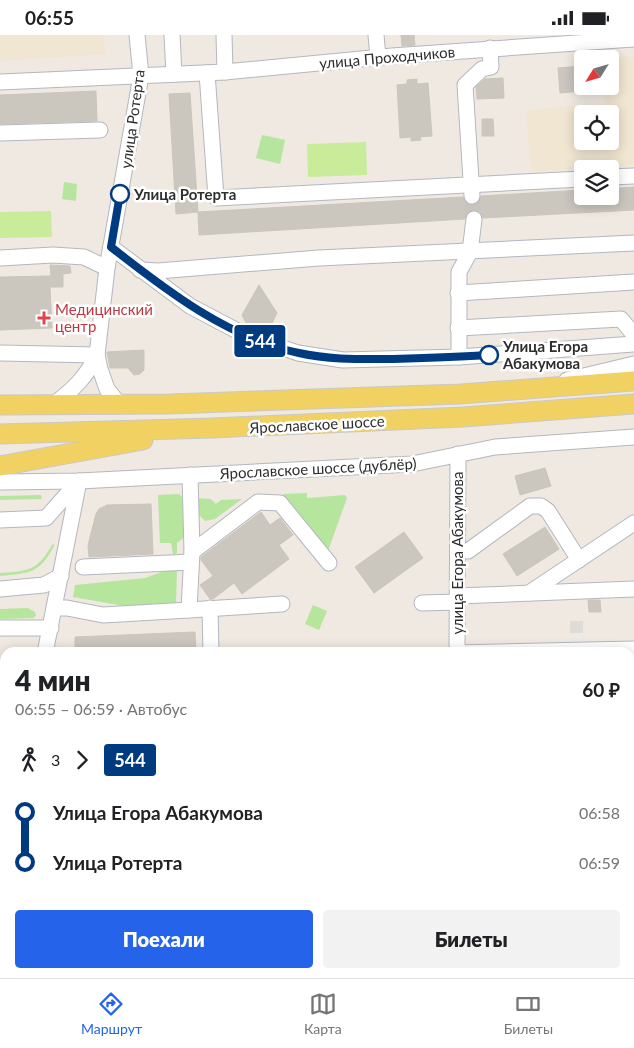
<!DOCTYPE html>
<html lang="ru">
<head>
<meta charset="utf-8">
<style>
  :root { --surface:#fff; --page:#f2f2f2; --text:#202124; --muted:#757577; --line:#e0e0e0; --accent:#2563eb }
  body { margin:0; font-family:Lato,sans-serif; background:var(--page); color:var(--text); height:100vh; display:flex; flex-direction:column; font-size:19px; white-space:nowrap }
  * { box-sizing:border-box; margin:0 }
  p { font-size:16px; color:var(--muted) }
  .icon { flex:none; width:28px; height:28px; fill:none; stroke:currentColor; stroke-width:2; stroke-linecap:round; stroke-linejoin:round }
  .map { position:relative; flex:1; overflow:hidden }
  .sheet { position:absolute; left:0px; top:612px; width:635px; height:331px; display:flex; flex-direction:column; background:var(--surface); border-radius:15px 15px 0 0; box-shadow:0 2px 12px #0003 }
  .sheet>* { flex:none }
  .badge { padding:0 10px; border-radius:4px; font-size:18px; line-height:32px }
  .needle { width:32px; rotate:233deg }
  .tools { position:absolute; left:574px; top:15px; display:grid; gap:10px }
  .tools a { display:grid; place-items:center; width:45px; height:45px; border-radius:5px; background:var(--surface); box-shadow:0 2px 12px #0003; font-size:25px }
  .map>.badge { position:absolute; translate:-50% -50%; box-shadow:0 0 0 2px #fff }
  .legs { display:flex; align-items:center; gap:8px; height:55px; padding:0 15px; font-size:16px }
  .legs p { margin-inline-start:auto }
  .summary { display:flex; align-items:center; justify-content:space-between; height:85px; padding:0 15px }
  h1 { font-size:28px; font-weight:800; line-height:38px }
  .action { display:flex; gap:10px; margin-top:auto; padding:10px 15px }
  .action a { flex:1; height:58px; border-radius:5px; background:var(--accent); color:#fff; font-size:20px; font-weight:800; line-height:58px; text-align:center }
  .action a+a { background:var(--page); color:var(--text) }
  ul { padding:0 15px; list-style:none }
  li { display:flex; align-items:center; gap:18px; height:50px; font-size:19px }
  li i { display:grid; place-items:center; width:8px; height:100%; margin:0 6px; background:currentColor }
  li i::after { content:''; width:12px; height:12px; margin:-6px; border:4px solid; border-radius:50%; background:var(--surface) }
  li p { margin-inline-start:auto }
  li:first-child i { background:linear-gradient(#0000 50%,currentColor 0) }
  li:last-child i { background:linear-gradient(currentColor 50%,#0000 0) }
  .status { display:flex; justify-content:space-between; align-items:center; height:35px; padding:0 25px; background:var(--surface); direction:ltr }
  .status svg { height:14px; fill:currentColor }
  .tabs { display:flex; justify-content:space-around; align-items:center; height:70px; border-top:1px solid var(--line); background:var(--surface); font-size:14px; color:var(--muted) }
  .tabs a { display:grid; justify-items:center; gap:2px }
  .tabs .current { color:var(--accent) }
  .map>svg:first-child { display:block }
</style>
</head>
<body>
<div class="status"><b>06:55</b><svg viewBox="0 0 49 12"><path d="M0 12V9h3v3zM5 12V6h3v6zM10 12V3h3v9zM15 12V0h3v12zM26 1h20v11H26zM47 4h2v5h-2z"/></svg></div>
<div class="map">
<svg width="634" height="943" viewBox="0 0 634 943">
  <rect width="100%" height="100%" fill="#efe9e1"/>
  <g fill="#f0e6d1" fill-rule="evenodd">
    <polygon points="0,0 104,0 105,19 0,26"/>
    <path d="M634,21V130L531,137L526,75L605,69L604,51H610V24L602,23ZM582,79H610V106H582Z"/>
    <polygon points="630,705 634,705 634,884 630,883"/>
  </g>
  <g fill="#b6e59e">
    <polygon points="262,100 285,105 280,129 256,123"/>
    <polygon points="64,147 77,149 76,166 62,164"/>
    <polygon points="307,458 307,463 345,460 347,463 328,516 283,459"/>
    <polygon points="179,459 183,463 186,501 177,508 177,518 173,520 171,508 160,508 158,460"/>
    <polygon points="41,460 42,464 0,465 0,461"/>
    <polygon points="195,463 211,464 216,469 221,465 242,464 215,484 205,486 198,479"/>
    <path d="M54,509V511C39,539 30,538 0,541V538C29,536 37,536 52,510Z"/>
    <polygon points="170,534 177,535 176,568 124,571 73,562 75,550 145,543"/>
    <polygon points="313,570 327,576 319,595 305,589"/>
    <polygon points="28,573 35,577 36,581 33,583 0,584 0,574"/>
  </g>
  <g fill="#c9ec9a">
    <polygon points="366,107 367,140 308,142 307,109"/>
    <polygon points="51,176 52,202 0,203 0,177"/>
  </g>
  <rect fill="#dfdcd8" x="570" y="586" width="13" height="12"/>
  <g fill="#cbc7bf" stroke="#cbc5ba">
    <polygon points="401,0 414,0 415,10 402,11"/>
    <polygon points="582,31 583,56 560,58 558,33"/>
    <polygon points="503,43 504,63 477,64 476,52 485,44"/>
    <polygon points="417,44 417,49 428,48 432,101 420,102 421,105 411,106 411,102 400,103 397,50 407,49 407,45"/>
    <polygon points="96,56 97,86 0,89 0,60"/>
    <polygon points="190,58 198,177 176,179 169,59"/>
    <polygon points="482,84 493,84 494,101 482,101"/>
    <polygon points="634,152 634,175 483,183 480,177 475,175 467,178 465,184 199,200 198,177 463,162 465,167 472,170 478,168 481,161 582,155 582,161 610,161 610,154"/>
    <polygon points="50,230 70,231 71,238 63,239 63,252 50,252 52,293 0,295 0,242 51,241"/>
    <polygon points="259,250 277,278 272,288 246,288 242,280"/>
    <polygon points="144,315 144,335 140,339 134,340 128,333 110,333 107,317"/>
    <polygon points="545,433 551,451 520,460 515,441"/>
    <polygon points="151,469 153,519 89,522 88,511 90,502 96,479 99,474 107,470"/>
    <polygon points="261,477 270,490 280,483 293,500 279,510 289,524 242,559 234,548 213,564 210,564 200,550 213,541 201,525 201,522"/>
    <polygon points="545,492 559,514 517,541 503,519"/>
    <polygon points="404,497 423,523 374,558 355,532"/>
    <polygon points="588,565 600,565 601,577 589,577"/>
    <polygon points="195,597 196,618 75,618 75,602"/>
  </g>
  <g fill="none" stroke-linecap="round" stroke-linejoin="round">
    <polyline stroke="#c8c4bd" stroke-width="15" stroke-dasharray="15 8" stroke-linecap="butt" points="472,161 474,184"/>
    <defs>
      <g id="minor">
        <polyline points="172,0 174,39"/>
        <polyline points="224,0 225,37"/>
        <polyline points="376,0 378,22"/>
        <polyline points="207,38 216,163 582,144"/>
        <polyline points="0,47 225,37 392,21 634,4"/>
        <polyline points="0,98 100,95"/>
        <polyline points="610,142 634,141"/>
        <polyline points="472,161 465,50 482,34 491,32 490,13"/>
        <polyline points="111,212 190,271 245,300 298,318 343,325 459,322 634,309"/>
        <polyline points="0,223 53,220 84,222 107,233"/>
        <polyline points="140,235 158,236 319,223 634,208"/>
        <polyline points="458,258 634,247"/>
        <polyline points="458,293 621,284 634,300"/>
        <polyline points="0,318 97,320"/>
        <polyline points="459,322 459,237 470,217 474,184"/>
        <polyline points="567,345 634,329"/>
        <path d="M54,369C73,355 87,341 97,320"/>
        <polyline points="119,369 107,354 100,334 97,320 107,233 141,41 137,0"/>
        <polyline points="458,419 457,618 634,614"/>
        <polyline points="190,440 192,517"/>
        <polyline points="0,447 79,446 412,429 495,412 634,402"/>
        <polyline points="0,485 46,483 78,447"/>
        <polyline points="468,516 530,471 541,471 548,476 579,525"/>
        <polyline points="83,532 191,527"/>
        <polyline points="0,554 44,550 61,541"/>
        <polyline points="529,558 634,488"/>
        <polyline points="457,561 634,554"/>
        <polyline points="422,568 458,567"/>
        <polyline points="55,573 67,573 103,580 189,575 192,517 258,467 280,468 329,528"/>
        <polyline points="210,573 211,618"/>
        <polyline points="189,575 282,569"/>
        <polyline points="0,593 51,593"/>
        <polyline points="45,618 79,446"/>
        <polyline points="630,683 634,683"/>
        <polyline points="0,685 5,686"/>
        <polyline points="0,826 5,801"/>
        <polyline points="440,939 480,943"/>
        <polyline points="18,943 19,939"/>
        <polyline points="165,943 165,939"/>
        <polyline points="246,943 246,939"/>
        <polyline points="349,943 349,939"/>
        <polyline points="612,943 612,939"/>
      </g>
      <g id="major">
        <polyline points="0,370 170,369 461,359 634,346"/>
        <polyline points="0,399 213,393 463,382 634,369"/>
        <polyline points="0,431 143,405"/>
      </g>
    </defs>
    <use href="#minor" stroke="#b4b7c1" stroke-width="17"/>
    <use href="#major" stroke="#c9c9c9" stroke-width="21"/>
    <use href="#minor" stroke="#fff" stroke-width="15"/>
    <use href="#major" stroke="#f2d163" stroke-width="19"/>
  </g>
  <g fill="none" stroke-linecap="round" stroke-linejoin="round">
    <defs>
      <path id="line-1" d="M120,159L111,212C167,256 228,303 299,318C330,325 361,324 393,324C425,323 457,322 489,320"/>
    </defs>
    <use href="#line-1" stroke="#fff" stroke-width="11"/>
    <use href="#line-1" stroke="#003b80" stroke-width="8"/>
  </g>
  <g fill="#fff" stroke="#003b80" stroke-width="2.5">
    <circle cx="120" cy="159" r="9"/>
    <circle cx="489" cy="320" r="9"/>
  </g>
  <path fill="#e0444e" stroke="#fff" stroke-width="2" d="M41.5 275.5h5v5h5v5h-5v5h-5v-5h-5v-5h5z"/>
  <g text-anchor="middle" dominant-baseline="central" stroke-width="5" stroke-linejoin="round" paint-order="stroke">
    <g font-size="15" fill="#2e2e2e" stroke="#fff">
      <text transform="translate(387 22) rotate(-5)">улица Проходчиков</text>
      <text transform="translate(132 84) rotate(-82)">улица Ротерта</text>
      <text transform="translate(317 389) rotate(-3)">Ярославское шоссе</text>
      <text transform="translate(318 433) rotate(-3)">Ярославское шоссе (дублёр)</text>
      <text transform="translate(457 518) rotate(-90)">улица Егора Абакумова</text>
    </g>
    <g font-size="15" font-weight="bold" fill="#2e2e2e" stroke="#fff" text-anchor="start">
      <text x="134" y="159">Улица Ротерта</text>
      <text x="503" y="311">Улица Егора<tspan x="503" dy="17">Абакумова</tspan></text>
    </g>
    <g font-size="15" fill="#be3a42" stroke="#fff" text-anchor="start">
      <text x="55" y="274">Медицинский<tspan x="55" dy="17">центр</tspan></text>
    </g>
  </g>
</svg>
<div class="tools">
<a><svg class="needle" viewBox="-14 -14 28 28"><path d="M0-13l5 13h-10z" fill="#e53935"/><path d="M0 13l5-13h-10z" fill="#757577"/></svg></a>
<a><svg class="icon" aria-label="locate" viewBox="0 0 24 24"><circle cx="12" cy="12" r="6"/><path d="M12 2v4M12 18v4M2 12h4M18 12h4"/></svg></a>
<a><svg class="icon" aria-label="layers" viewBox="0 0 24 24"><path d="M12 4l9 5-9 5-9-5zM3 14l9 5 9-5"/></svg></a>
</div>
<b class="badge" style="left:260px;top:306px;background:#003b80;color:#fff">544</b>
<section class="sheet">
<div class="summary"><div><h1>4 мин</h1><p>06:55 – 06:59 · Автобус</p></div><b>60 ₽</b></div>
<div class="legs"><svg class="icon" aria-label="walk" viewBox="0 0 24 24"><circle cx="13" cy="4" r="2"/><path d="M13 8l-2 6 4 7M11 14l-3 7M7 12l3-4h3l4 4"/></svg>3<svg class="icon" aria-label="forward" viewBox="0 0 24 24"><path d="M9 5l7 7-7 7"/></svg><b class="badge" style="background:#003b80;color:#fff">544</b></div>
<ul>
<li><i style="color:#003b80"></i><b>Улица Егора Абакумова</b><p>06:58</p></li>
<li><i style="color:#003b80"></i><b>Улица Ротерта</b><p>06:59</p></li>
</ul>
<div class="action"><a>Поехали</a><a>Билеты</a></div>
</section>
</div>
<nav class="tabs">
<a class="current"><svg class="icon" aria-label="directions" viewBox="0 0 24 24"><path d="M12 3l9 9-9 9-9-9zM9 14v-3h6M13 9l2 2-2 2"/></svg>Маршрут</a>
<a><svg class="icon" aria-label="map" viewBox="0 0 24 24"><path d="M3 6l6-2 6 2 6-2v14l-6 2-6-2-6 2zM9 4v14M15 6v14"/></svg>Карта</a>
<a><svg class="icon" aria-label="tickets" viewBox="0 0 24 24"><path d="M3 7h18v10H3zM15 7v10"/></svg>Билеты</a>
</nav>
</body>
</html>
